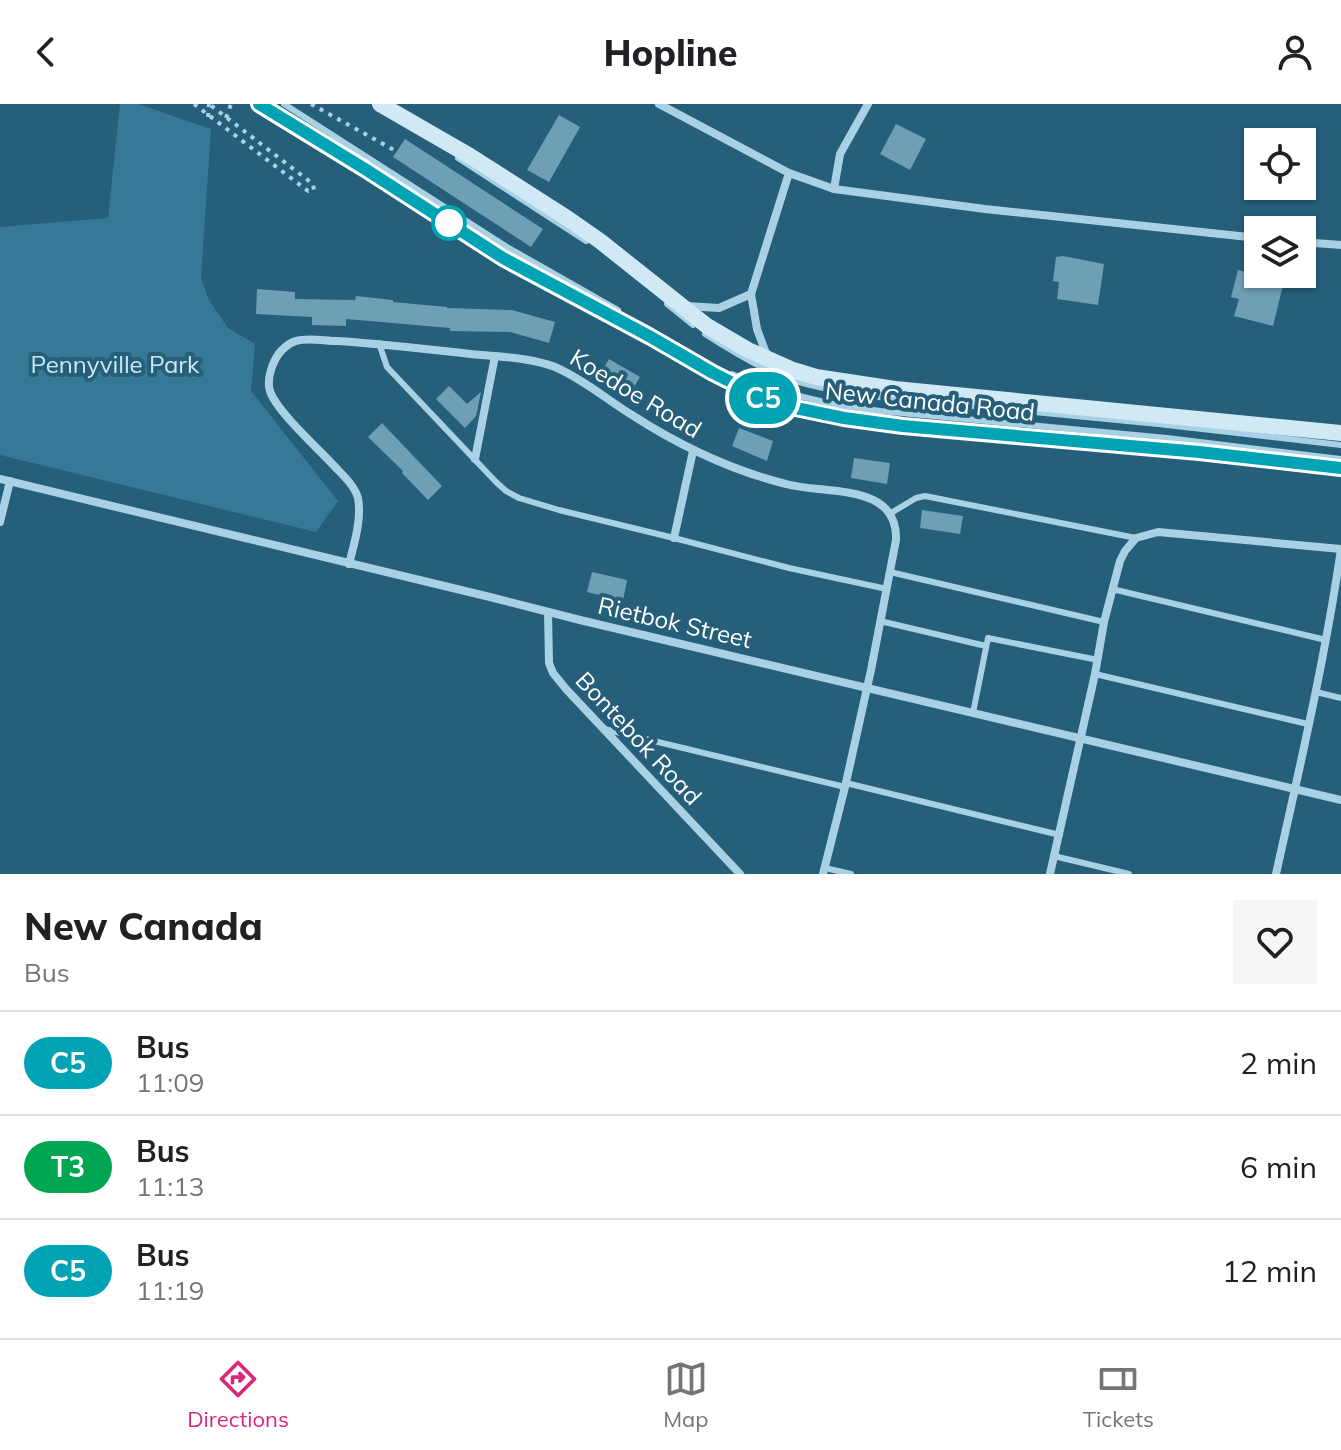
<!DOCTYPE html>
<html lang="en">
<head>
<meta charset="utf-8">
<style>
  :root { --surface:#fff; --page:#f6f6f6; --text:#202124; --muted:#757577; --line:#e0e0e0; --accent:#db2777 }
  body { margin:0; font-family:Mulish,sans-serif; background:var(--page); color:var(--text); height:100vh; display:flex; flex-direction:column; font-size:30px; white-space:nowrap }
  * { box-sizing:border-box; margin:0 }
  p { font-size:26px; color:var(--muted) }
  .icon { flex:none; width:44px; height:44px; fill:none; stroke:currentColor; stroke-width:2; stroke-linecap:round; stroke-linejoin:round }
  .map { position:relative; height:770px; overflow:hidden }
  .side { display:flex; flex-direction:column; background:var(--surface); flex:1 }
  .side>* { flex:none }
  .badge { padding:0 16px; border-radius:26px; font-size:28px; line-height:52px }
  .controls { position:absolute; left:1244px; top:24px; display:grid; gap:16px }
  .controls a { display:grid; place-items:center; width:72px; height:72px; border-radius:0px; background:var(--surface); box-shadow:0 2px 6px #0004; font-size:40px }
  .map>.badge { position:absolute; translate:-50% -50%; box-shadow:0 0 0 4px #fff }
  .round { display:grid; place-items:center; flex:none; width:84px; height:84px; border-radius:0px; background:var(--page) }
  .headline { display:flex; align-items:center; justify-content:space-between; height:136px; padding:0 24px }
  h1 { font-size:38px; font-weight:800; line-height:60px }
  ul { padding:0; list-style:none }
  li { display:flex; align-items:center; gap:24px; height:104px; padding:0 24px; border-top:2px solid var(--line) }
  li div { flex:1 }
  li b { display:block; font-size:30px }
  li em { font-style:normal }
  li .badge { min-width:88px; font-weight:700; text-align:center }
  header { display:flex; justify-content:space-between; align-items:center; height:104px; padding:0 24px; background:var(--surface); font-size:36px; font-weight:800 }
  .tab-bar { display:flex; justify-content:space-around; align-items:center; height:112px; border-top:2px solid var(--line); background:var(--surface); font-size:22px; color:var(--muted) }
  .tab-bar a { display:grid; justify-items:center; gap:4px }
  .tab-bar .on { color:var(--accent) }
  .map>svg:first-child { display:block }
</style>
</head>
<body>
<header><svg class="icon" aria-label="back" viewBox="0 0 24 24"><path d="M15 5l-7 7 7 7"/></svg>Hopline<svg class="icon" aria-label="person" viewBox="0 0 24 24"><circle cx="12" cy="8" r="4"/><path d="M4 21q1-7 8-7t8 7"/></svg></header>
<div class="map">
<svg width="1341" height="770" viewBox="0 0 1341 770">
  <rect width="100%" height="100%" fill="#255f7a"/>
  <polygon fill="#357996" points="120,0 138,0 211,25 201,174 209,196 228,224 255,240 251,287 338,397 316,428 0,351 0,123 108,114"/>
  <g fill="#6e9fb4">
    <polygon points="559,11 580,23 549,78 527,66"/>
    <polygon points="896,20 926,35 910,66 880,50"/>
    <polygon points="405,35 543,125 531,143 393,53"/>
    <polygon points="1063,152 1104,160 1098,201 1057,195 1059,178 1053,177 1056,153"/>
    <polygon points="1238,166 1284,177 1273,222 1234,212 1239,195 1231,193"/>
    <polygon points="257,185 295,188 295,195 355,196 356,192 393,196 393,198 447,203 447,204 512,206 555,218 549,239 510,228 450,227 450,224 346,215 346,222 312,221 312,213 256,210"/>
    <polygon points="609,255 640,273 630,290 600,271"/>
    <polygon points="449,282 467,300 481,288 476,312 465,324 436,295"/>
    <polygon points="382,319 442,382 428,396 402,369 403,367 368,333"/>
    <polygon points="739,324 773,337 767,357 732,342"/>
    <polygon points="854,354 890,359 887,380 851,374"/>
    <polygon points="922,406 963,412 960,430 920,424"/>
    <polygon points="592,468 627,476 623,497 587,488"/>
  </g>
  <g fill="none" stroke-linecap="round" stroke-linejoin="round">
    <g stroke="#a8d2e4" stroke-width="4" stroke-dasharray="4 6" stroke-linecap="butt">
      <polyline points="194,0 308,87 314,86 313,80 209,0"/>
      <polyline points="311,0 394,46"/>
      <polyline points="226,14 231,0"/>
    </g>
    <g stroke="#a8d2e4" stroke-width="6">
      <polyline points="284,0 507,143 618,206"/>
      <polyline points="458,54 586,137"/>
      <polyline points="667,200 693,221"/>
      <path d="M705,230C730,246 756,262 783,273C807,282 833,286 857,291L1158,320L1341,341"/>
      <polyline points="379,239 387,263 496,378 506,387 519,394 559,406 674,434 789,464 887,485"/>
      <polyline points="732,270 765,284 837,301 880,307 1167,334 1341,355"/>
      <polyline points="891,409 916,394 925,392 1136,434"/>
      <polyline points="890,468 1104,518"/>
      <polyline points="1112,485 1326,536"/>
      <polyline points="880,517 986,542"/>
      <polyline points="1095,570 1308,620"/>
      <polyline points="1316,588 1341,594"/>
      <polyline points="973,609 988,534 1098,556"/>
      <polyline points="604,625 845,683"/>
      <polyline points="846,679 1060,731"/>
      <polyline points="1054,752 1129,770"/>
      <polyline points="825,764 851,770"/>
    </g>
    <g stroke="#a8d2e4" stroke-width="8">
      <polyline points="659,0 789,69 834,85 985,105 1258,134"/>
      <polyline points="834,85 840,50 868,0"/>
      <polyline points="1302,138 1341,141"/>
      <polyline points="687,202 719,204 751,190"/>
      <polyline points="767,252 757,225 751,190 789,69"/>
      <polyline points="475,355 495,252"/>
      <polyline points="0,375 490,493 580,516 1341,696"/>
      <polyline points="0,418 10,377"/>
      <polyline points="674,434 693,347"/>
      <path d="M349,460C354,440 362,415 358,394C355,383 345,373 337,365C321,347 276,307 270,287C266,275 273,256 281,247C285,243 291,238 296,237C308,233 325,237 338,237C383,240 427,245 471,250C498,253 529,253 555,263C583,275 606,295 632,311C680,342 730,366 786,380C826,391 898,378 896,436L871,566L845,683L823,770"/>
      <polyline points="548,508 549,559 553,569 566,585 740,770"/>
      <polyline points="1050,770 1095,570 1104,518 1120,457 1125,447 1136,434 1158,428 1341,445"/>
      <path d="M1276,770C1300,662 1325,555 1341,445"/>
    </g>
    <g stroke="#d1e9f4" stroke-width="16">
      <polyline points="259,0 365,65 503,154 649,232 713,269 759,292 786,302 821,310 903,322 1199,348 1341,364"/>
      <polyline points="380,0 470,52 567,114 600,137 707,222 748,246 793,266 816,273 895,285 1341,329"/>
    </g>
    <polyline stroke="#a8d2e4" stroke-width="4" stroke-dasharray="4 6" stroke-linecap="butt" points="208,13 209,0"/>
  </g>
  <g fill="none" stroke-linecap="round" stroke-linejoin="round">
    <defs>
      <polyline id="line" points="259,0 365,65 503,154 649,232 713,269 759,292 786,302 844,314 903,322 1199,348 1341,364"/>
    </defs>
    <use href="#line" stroke="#fff" stroke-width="18"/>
    <use href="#line" stroke="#00a3b4" stroke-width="12"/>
  </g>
  <circle fill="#fff" stroke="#00a3b4" stroke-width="4" cx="449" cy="119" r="16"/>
  <g text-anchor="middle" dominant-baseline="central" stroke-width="8" stroke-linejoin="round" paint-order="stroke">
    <g font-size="24" fill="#cbe7f3" stroke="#255f7a">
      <text x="115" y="260">Pennyville Park</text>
    </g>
    <g font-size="24" fill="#fff" stroke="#255f7a">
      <text transform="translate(636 289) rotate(31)">Koedoe Road</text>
      <text transform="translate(930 297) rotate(6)">New Canada Road</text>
      <text transform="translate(675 518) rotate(13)">Rietbok Street</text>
      <text transform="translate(639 634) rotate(47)">Bontebok Road</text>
    </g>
  </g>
</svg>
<div class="controls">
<a><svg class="icon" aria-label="locate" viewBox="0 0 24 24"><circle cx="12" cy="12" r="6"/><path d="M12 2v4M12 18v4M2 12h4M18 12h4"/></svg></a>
<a><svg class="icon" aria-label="layers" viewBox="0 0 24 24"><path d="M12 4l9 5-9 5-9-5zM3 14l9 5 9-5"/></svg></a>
</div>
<b class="badge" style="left:763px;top:294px;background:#00a3b4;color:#fff">C5</b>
</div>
<section class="side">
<div class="headline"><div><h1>New Canada</h1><p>Bus</p></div><a class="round"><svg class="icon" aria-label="heart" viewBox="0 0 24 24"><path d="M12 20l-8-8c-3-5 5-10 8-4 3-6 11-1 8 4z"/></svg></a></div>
<ul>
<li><span class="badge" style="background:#00a3b4;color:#fff">C5</span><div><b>Bus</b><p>11:09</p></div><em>2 min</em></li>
<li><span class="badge" style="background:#00a651;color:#fff">T3</span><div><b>Bus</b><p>11:13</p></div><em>6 min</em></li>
<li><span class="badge" style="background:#00a3b4;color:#fff">C5</span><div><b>Bus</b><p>11:19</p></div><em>12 min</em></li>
</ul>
</section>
<nav class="tab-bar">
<a class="on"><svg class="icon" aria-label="directions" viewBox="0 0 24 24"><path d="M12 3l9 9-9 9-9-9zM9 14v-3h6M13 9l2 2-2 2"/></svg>Directions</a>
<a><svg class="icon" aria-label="map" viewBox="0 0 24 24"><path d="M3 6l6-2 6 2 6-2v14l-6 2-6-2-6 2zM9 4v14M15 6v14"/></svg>Map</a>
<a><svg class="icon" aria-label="tickets" viewBox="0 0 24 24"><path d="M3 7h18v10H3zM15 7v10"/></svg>Tickets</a>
</nav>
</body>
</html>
